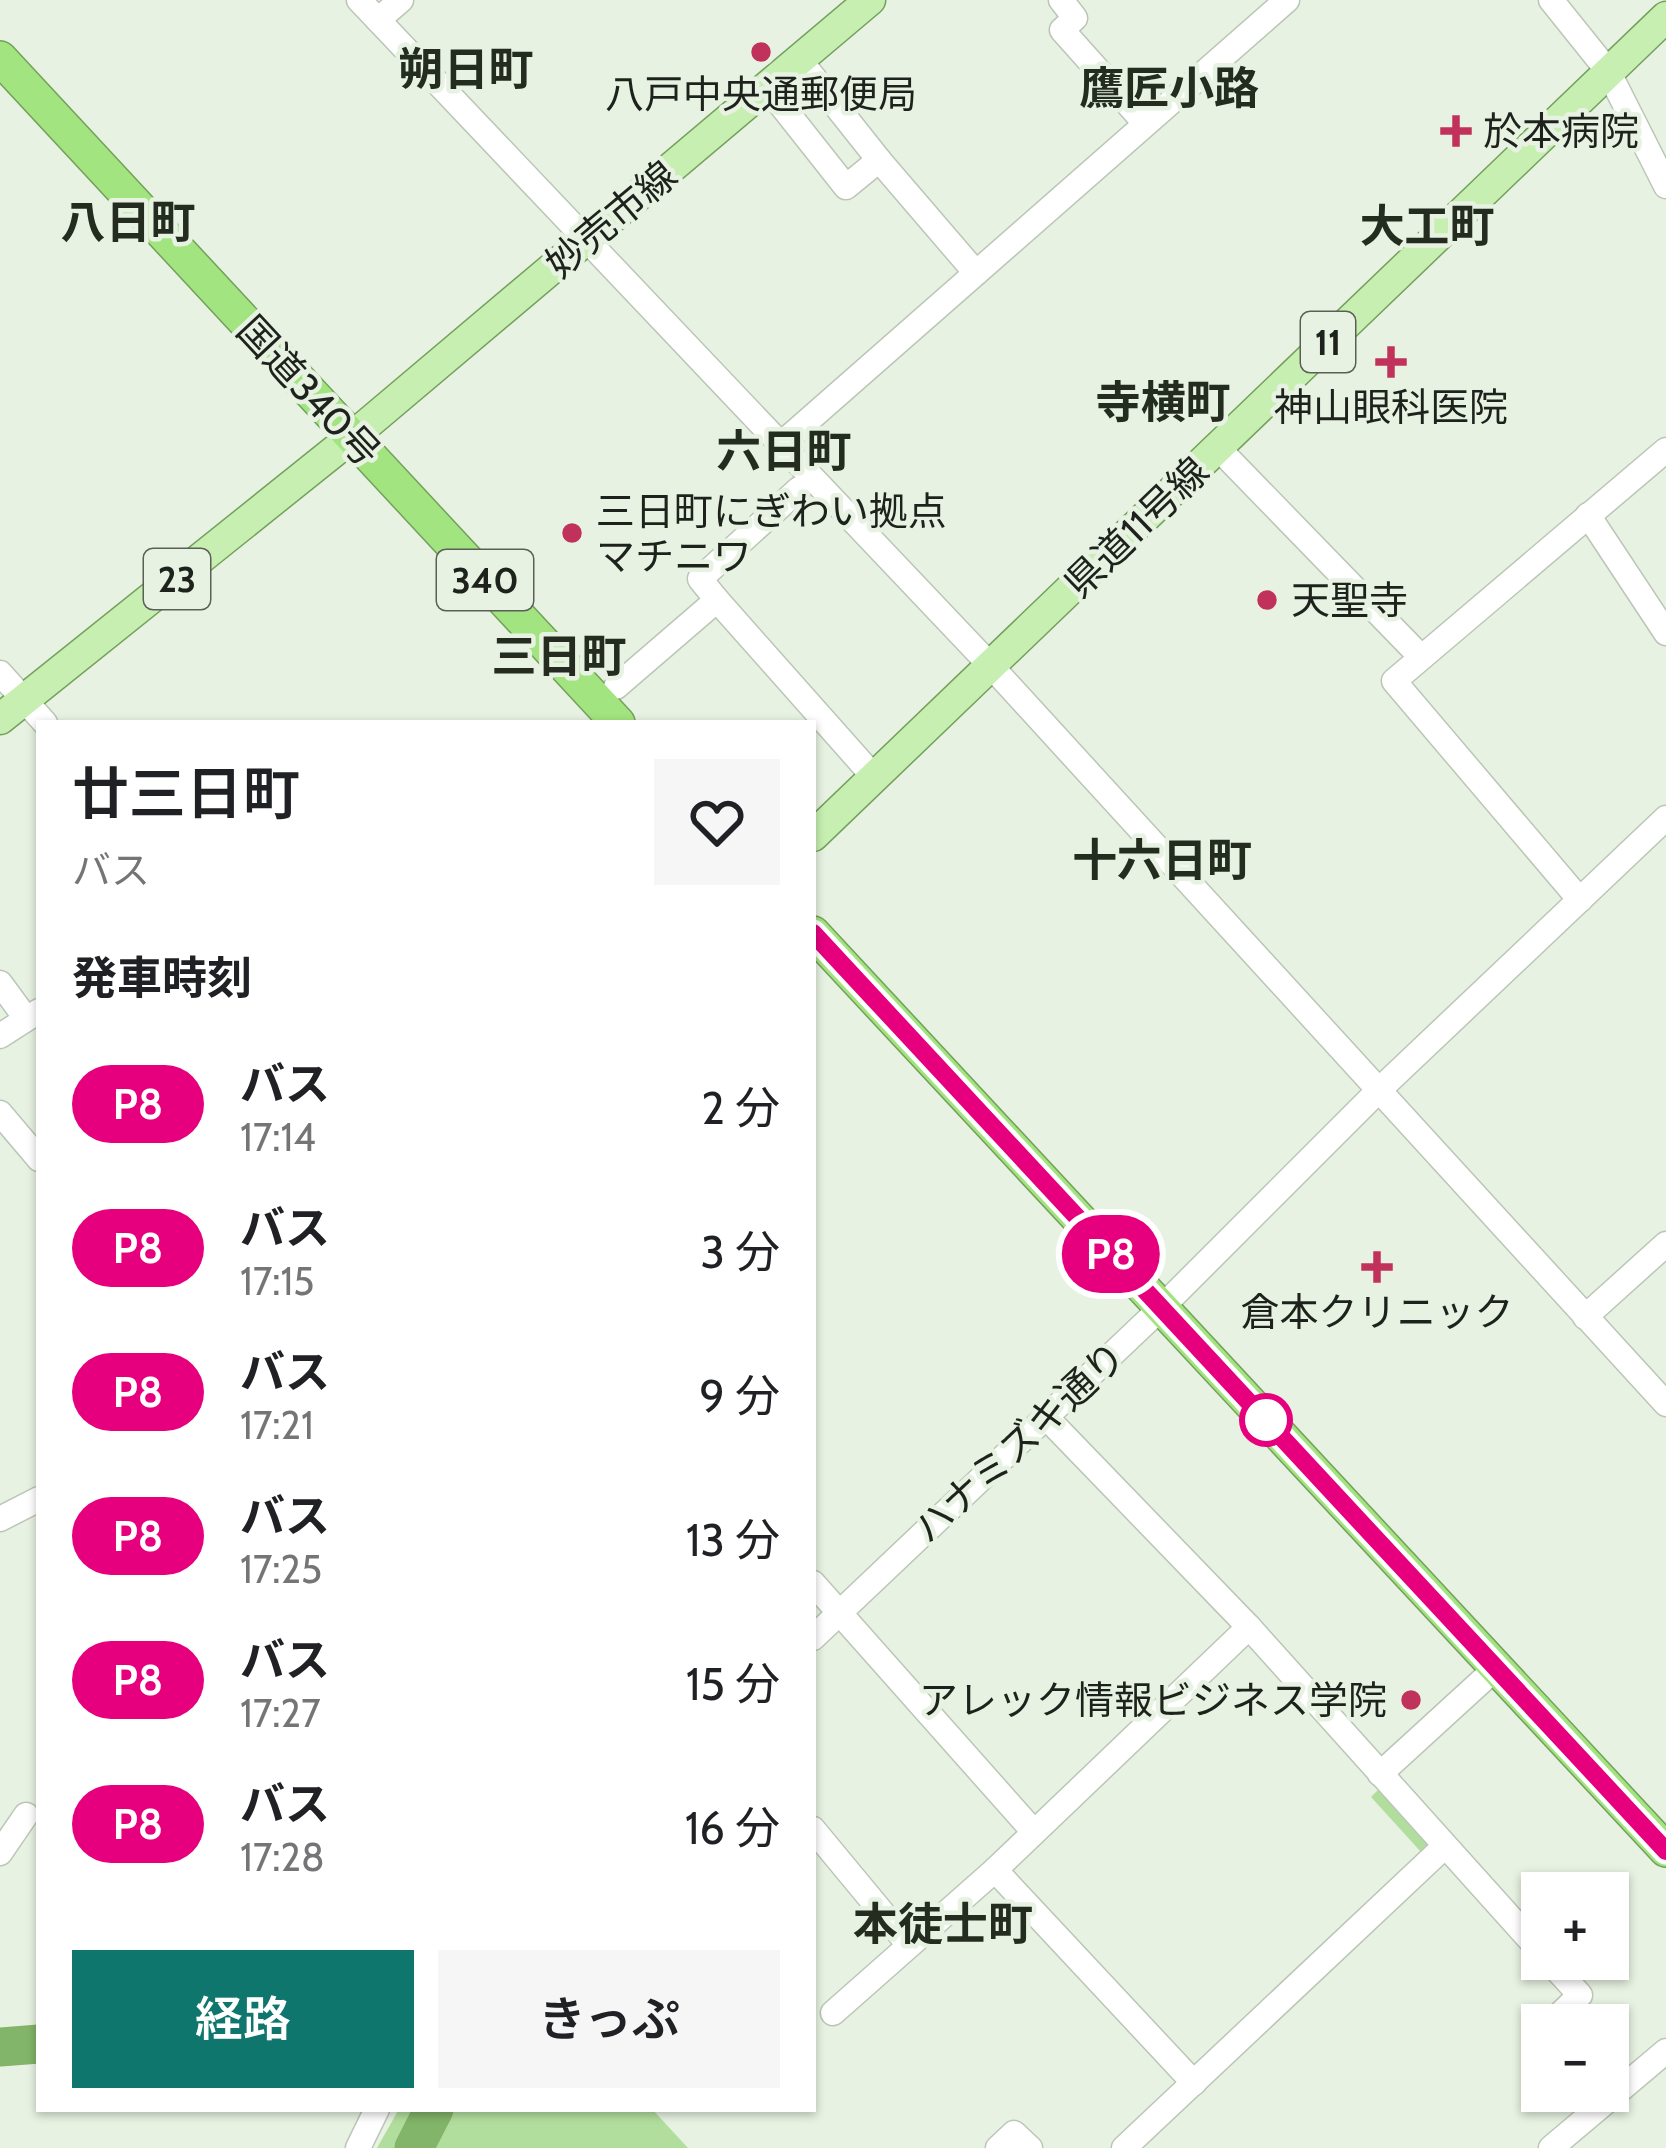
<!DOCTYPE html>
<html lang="ja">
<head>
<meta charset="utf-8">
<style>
  :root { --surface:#fff; --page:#f6f6f6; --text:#202124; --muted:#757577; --accent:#0f766e }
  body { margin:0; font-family:Cabin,"Noto Sans JP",sans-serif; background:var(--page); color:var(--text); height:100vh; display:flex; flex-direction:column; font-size:45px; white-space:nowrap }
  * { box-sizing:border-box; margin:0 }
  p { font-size:39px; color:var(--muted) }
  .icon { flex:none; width:66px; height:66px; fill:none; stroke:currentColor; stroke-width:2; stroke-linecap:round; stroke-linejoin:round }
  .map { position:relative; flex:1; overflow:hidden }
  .side { position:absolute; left:36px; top:720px; width:780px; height:1392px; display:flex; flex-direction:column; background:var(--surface); border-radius:0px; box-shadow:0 3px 9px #0004 }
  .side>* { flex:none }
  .badge { padding:0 24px; border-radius:39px; font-size:42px; line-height:78px }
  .controls { position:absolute; left:1521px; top:1872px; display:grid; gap:24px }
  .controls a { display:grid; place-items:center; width:108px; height:108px; border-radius:0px; background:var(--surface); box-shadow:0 3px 9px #0004; font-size:60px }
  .map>.badge { position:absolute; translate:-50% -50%; box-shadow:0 0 0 6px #fff }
  h2 { padding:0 36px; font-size:45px; line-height:108px }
  .round { display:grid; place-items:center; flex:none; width:126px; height:126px; border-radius:0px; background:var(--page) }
  .headline { display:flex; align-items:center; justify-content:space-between; height:204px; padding:0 36px }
  h1 { font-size:57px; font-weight:600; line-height:90px }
  .primary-button { display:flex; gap:24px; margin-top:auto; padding:24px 36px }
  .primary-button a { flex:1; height:138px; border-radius:0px; background:var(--accent); color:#fff; font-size:48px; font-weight:600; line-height:138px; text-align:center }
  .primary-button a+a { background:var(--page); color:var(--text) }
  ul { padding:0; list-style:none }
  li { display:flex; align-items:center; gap:36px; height:144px; padding:0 36px }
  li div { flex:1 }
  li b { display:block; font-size:45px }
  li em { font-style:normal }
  li .badge { min-width:132px; font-weight:700; text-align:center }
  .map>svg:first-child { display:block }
</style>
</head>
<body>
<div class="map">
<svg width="1666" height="2148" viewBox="0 0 1666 2148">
  <rect width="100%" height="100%" fill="#e7f2e2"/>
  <g fill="#b2de9d">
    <polygon points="1382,1786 1429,1842 1421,1852 1371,1797"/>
    <polygon points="399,2109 652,2109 688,2148 377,2148"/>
  </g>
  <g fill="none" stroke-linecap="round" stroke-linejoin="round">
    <g stroke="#82b469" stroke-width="39">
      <polyline points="0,2047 39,2044"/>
      <polyline points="414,2148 434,2109"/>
    </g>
    <defs>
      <g id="minor">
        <polyline points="359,0 991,666 1666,1404"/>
        <polyline points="1061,0 1075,18 1062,30 1145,123"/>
        <polyline points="1551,0 1608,71 1666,186"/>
        <polyline points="378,20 401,0"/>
        <polyline points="774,96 846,187 879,160 806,68"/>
        <polyline points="879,160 976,273"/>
        <polyline points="779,446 1287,0"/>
        <polyline points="1218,448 1420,656"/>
        <polyline points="1588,515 1666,633"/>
        <polyline points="717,600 866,768"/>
        <polyline points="0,673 45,723"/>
        <polyline points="616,687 717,600 700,579 799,489"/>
        <polyline points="1580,900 1394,681 1666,450"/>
        <polyline points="0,983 25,1017"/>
        <polyline points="0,1036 39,1011"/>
        <polyline points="0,1113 39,1159"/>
        <polyline points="1585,1317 1666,1244"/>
        <polyline points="1046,1417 1249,1627 1542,1953"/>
        <polyline points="0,1519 39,1499"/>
        <polyline points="813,1583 1034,1832"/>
        <polyline points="813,1638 1161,1308 1377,1092 1666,818"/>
        <polyline points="1380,1774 1496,1668"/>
        <polyline points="813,1829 909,1945"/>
        <polyline points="0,1853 26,1815"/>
        <polyline points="995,1870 1194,2083"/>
        <polyline points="1547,1959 1580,1995 1549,2025"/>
        <polyline points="833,2013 995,1870 1249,1627"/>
        <polyline points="358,2148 377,2109"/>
        <polyline points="998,2148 1014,2133 1030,2148"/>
        <polyline points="1124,2148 1445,1846"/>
        <polyline points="1551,2148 1666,2051"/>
      </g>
      <g id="major">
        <polyline points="0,719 352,437 870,0"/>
        <polyline points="813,836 1666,17"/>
      </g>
      <g id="highway">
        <polyline points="0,58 618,723"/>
        <polyline points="813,933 1666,1850"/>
      </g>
    </defs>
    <use href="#minor" stroke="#bbc6b6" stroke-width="27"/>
    <use href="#major" stroke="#74a05c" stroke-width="33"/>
    <use href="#highway" stroke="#74a05c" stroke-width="36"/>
    <use href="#minor" stroke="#fff" stroke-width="24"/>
    <use href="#major" stroke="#c7efb2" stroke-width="30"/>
    <use href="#highway" stroke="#a2e47f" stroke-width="33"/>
  </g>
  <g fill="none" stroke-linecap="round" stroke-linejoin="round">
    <defs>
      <polyline id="line" points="813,933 1666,1851"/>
    </defs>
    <use href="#line" stroke="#fff" stroke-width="27"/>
    <use href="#line" stroke="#e6007e" stroke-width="18"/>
  </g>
  <g fill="#c0325b" stroke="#e7f2e2" stroke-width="4.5">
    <circle cx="761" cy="52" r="12"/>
    <path d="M1450 113h12v12h12v12h-12v12h-12v-12h-12v-12h12z"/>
    <path d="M1385 344h12v12h12v12h-12v12h-12v-12h-12v-12h12z"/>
    <circle cx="572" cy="533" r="12"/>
    <circle cx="1267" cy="600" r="12"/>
    <path d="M1371 1249h12v12h12v12h-12v12h-12v-12h-12v-12h12z"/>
    <circle cx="1411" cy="1700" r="12"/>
  </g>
  <circle fill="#fff" stroke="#e6007e" stroke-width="6" cx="1266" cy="1420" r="24"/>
  <g text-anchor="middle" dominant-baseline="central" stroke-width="9" stroke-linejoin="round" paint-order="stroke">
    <g fill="#e7f2e2" stroke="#5a6057" stroke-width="3">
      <rect x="1301" y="312" width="54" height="60" rx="9"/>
      <rect x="144" y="549" width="66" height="60" rx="9"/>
      <rect x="437" y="550" width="96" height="60" rx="9"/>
    </g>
    <g font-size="36" font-weight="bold" fill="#1e221c">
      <text x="1328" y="342">11</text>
      <text x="177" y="579">23</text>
      <text x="485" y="580">340</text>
    </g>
    <g font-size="39" fill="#1e221c" stroke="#e7f2e2">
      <text x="761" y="94">八戸中央通郵便局</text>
      <text x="1483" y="131" text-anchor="start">於本病院</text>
      <text x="1391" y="407">神山眼科医院</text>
      <text x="596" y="511" text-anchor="start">三日町にぎわい拠点<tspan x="596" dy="45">マチニワ</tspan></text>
      <text x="1291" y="600" text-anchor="start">天聖寺</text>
      <text x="1377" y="1312">倉本クリニック</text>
      <text x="1387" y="1700" text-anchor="end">アレック情報ビジネス学院</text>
    </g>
    <g font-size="39" fill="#1e221c" stroke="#e7f2e2">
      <text transform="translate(611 219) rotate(-40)">妙売市線</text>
      <text transform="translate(309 391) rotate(47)">国道340号</text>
      <text transform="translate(1136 527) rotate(-44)">県道11号線</text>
      <text transform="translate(1019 1442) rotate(-43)">ハナミズキ通り</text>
    </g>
    <g font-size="45" font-weight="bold" fill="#242c20" stroke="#e7f2e2">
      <text x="466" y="69">朔日町</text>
      <text x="1169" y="88">鷹匠小路</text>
      <text x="128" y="222">八日町</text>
      <text x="1427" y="226">大工町</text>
      <text x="1163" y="402">寺横町</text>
      <text x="784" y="451">六日町</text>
      <text x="559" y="656">三日町</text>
      <text x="1162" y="860">十六日町</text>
      <text x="943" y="1924">本徒士町</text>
    </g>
  </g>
</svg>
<div class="controls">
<a>+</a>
<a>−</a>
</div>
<b class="badge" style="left:1111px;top:1254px;background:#e6007e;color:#fff">P8</b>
<section class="side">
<div class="headline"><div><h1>廿三日町</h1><p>バス</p></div><a class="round"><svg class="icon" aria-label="heart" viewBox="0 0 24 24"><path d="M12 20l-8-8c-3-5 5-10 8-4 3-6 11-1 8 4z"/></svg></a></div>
<h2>発車時刻</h2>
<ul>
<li><span class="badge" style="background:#e6007e;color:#fff">P8</span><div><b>バス</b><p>17:14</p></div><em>2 分</em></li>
<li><span class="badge" style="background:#e6007e;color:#fff">P8</span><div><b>バス</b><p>17:15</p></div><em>3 分</em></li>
<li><span class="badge" style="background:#e6007e;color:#fff">P8</span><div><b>バス</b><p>17:21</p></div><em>9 分</em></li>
<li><span class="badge" style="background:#e6007e;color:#fff">P8</span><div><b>バス</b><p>17:25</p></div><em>13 分</em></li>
<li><span class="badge" style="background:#e6007e;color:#fff">P8</span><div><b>バス</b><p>17:27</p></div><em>15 分</em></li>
<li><span class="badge" style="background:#e6007e;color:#fff">P8</span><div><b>バス</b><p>17:28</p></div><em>16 分</em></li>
</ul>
<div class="primary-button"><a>経路</a><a>きっぷ</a></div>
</section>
</div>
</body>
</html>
